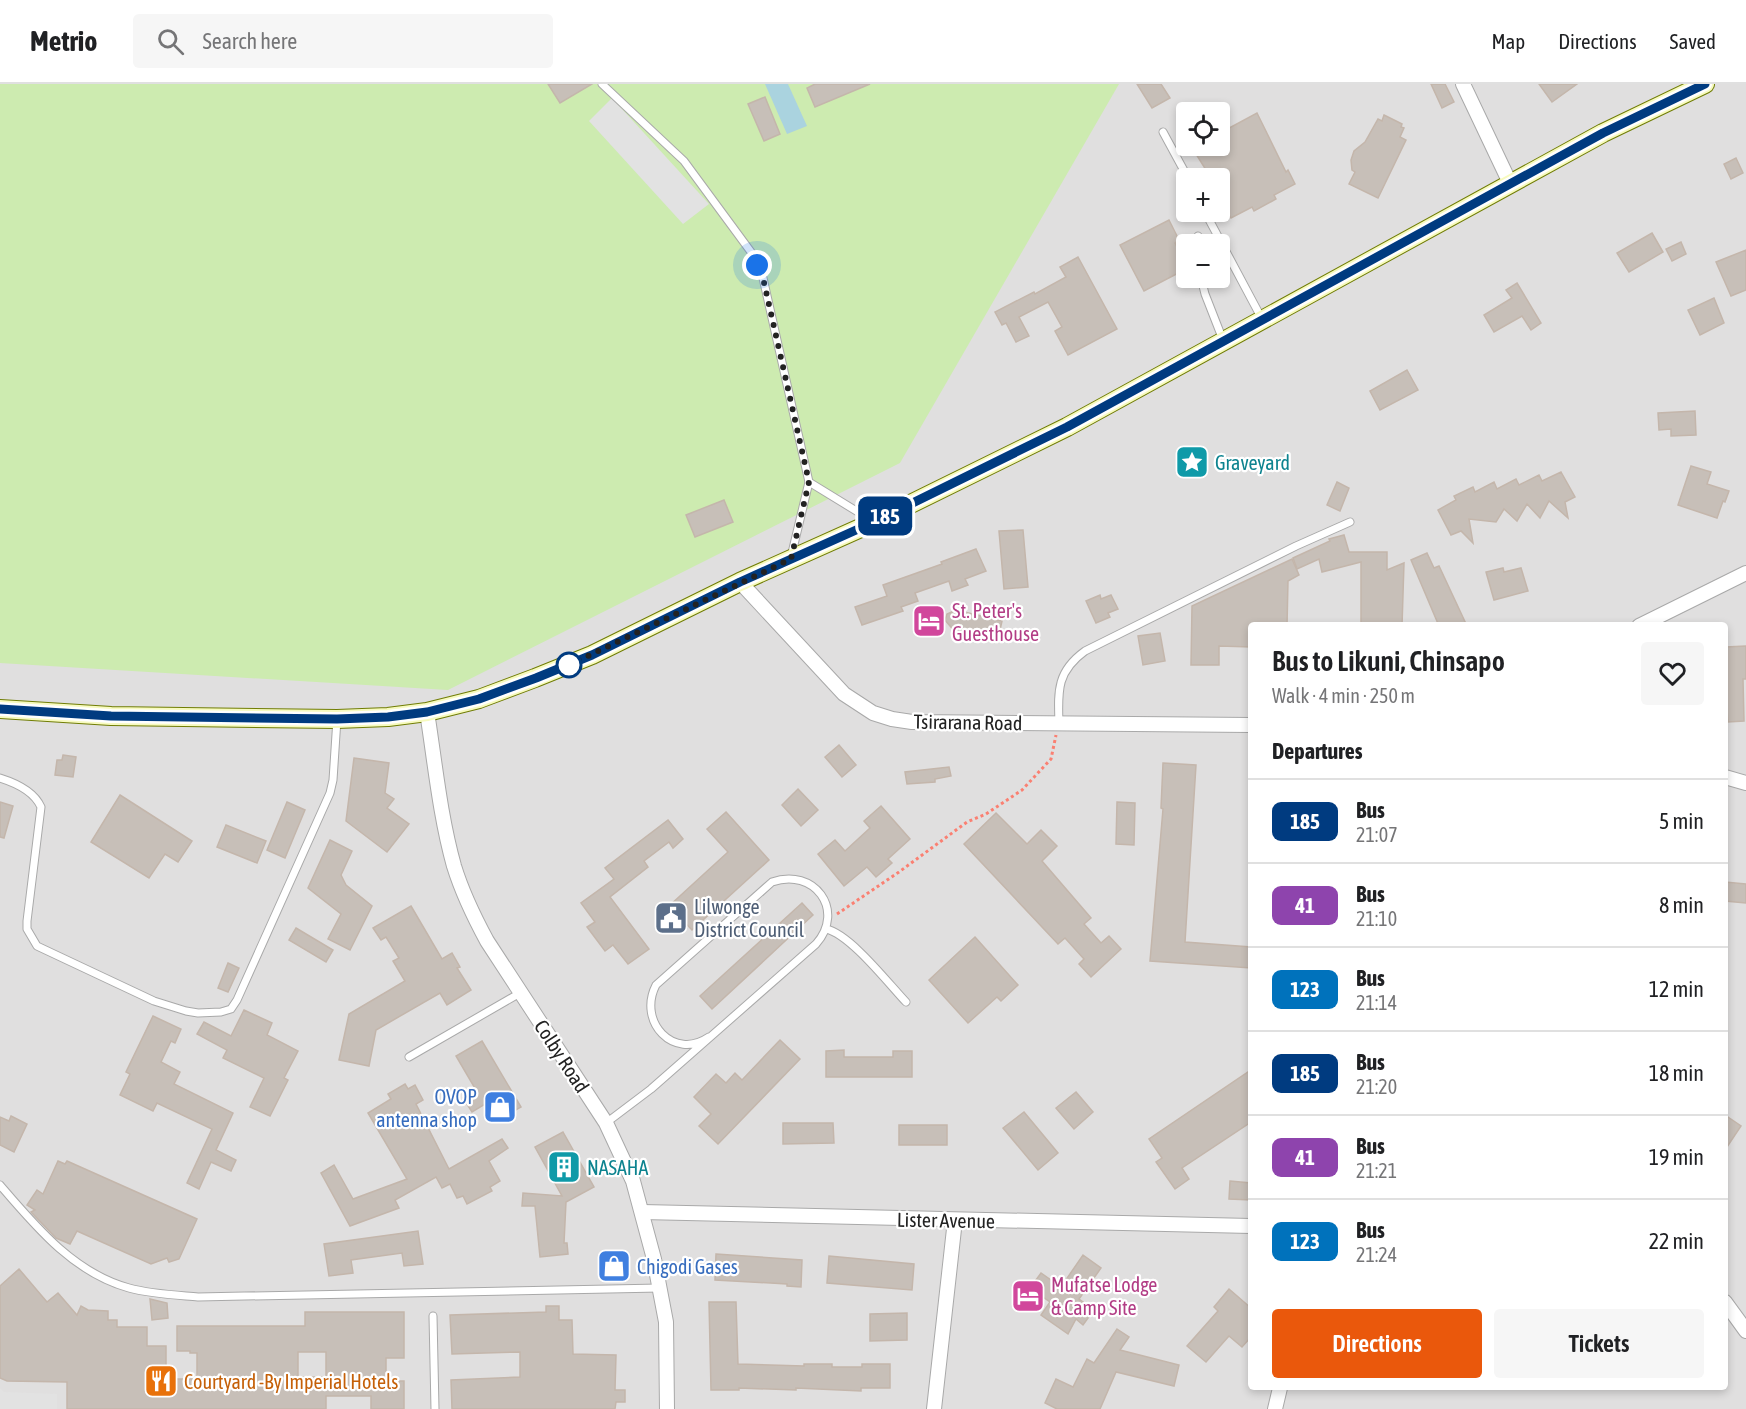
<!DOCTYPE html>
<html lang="en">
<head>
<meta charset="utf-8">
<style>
  :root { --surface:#fff; --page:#f6f6f6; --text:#202124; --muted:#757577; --line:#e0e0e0; --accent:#ea580c }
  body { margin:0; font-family:"Asap Condensed",sans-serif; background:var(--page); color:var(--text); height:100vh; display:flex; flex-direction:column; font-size:22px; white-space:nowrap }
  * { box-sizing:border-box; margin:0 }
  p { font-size:20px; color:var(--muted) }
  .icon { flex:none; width:33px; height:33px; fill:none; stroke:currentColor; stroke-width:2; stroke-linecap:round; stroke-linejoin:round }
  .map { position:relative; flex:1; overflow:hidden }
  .panel { position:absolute; left:1248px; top:538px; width:480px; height:768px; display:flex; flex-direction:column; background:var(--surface); border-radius:6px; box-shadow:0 3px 9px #0003 }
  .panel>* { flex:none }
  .badge { padding:0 12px; border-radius:9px; font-size:21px; line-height:39px }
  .controls { position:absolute; left:1176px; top:18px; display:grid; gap:12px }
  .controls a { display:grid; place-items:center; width:54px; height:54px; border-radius:6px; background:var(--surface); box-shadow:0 3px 9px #0003; font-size:30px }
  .you { position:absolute; width:30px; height:30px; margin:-15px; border:4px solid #fff; border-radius:50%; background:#1a73e8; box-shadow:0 0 0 9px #1a73e833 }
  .map>.badge { position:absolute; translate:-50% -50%; box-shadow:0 0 0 3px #fff }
  h2 { padding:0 24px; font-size:22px; line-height:54px }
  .round { display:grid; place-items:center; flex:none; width:63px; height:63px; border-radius:6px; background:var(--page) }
  .head { display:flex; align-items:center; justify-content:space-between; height:102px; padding:0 24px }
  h1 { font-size:28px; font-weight:600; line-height:45px }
  .cta { display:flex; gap:12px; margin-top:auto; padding:12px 24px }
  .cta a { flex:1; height:69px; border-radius:6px; background:var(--accent); color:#fff; font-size:24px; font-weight:600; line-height:69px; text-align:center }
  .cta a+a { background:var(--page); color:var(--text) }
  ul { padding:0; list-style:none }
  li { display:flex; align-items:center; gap:18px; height:84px; padding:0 24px; border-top:2px solid var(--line) }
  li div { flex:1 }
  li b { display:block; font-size:22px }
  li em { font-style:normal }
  li .badge { min-width:66px; font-weight:700; text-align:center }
  header { display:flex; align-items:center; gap:36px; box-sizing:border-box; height:84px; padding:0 30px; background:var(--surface); border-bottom:2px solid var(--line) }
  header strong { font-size:28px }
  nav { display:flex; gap:33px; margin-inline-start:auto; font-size:21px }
  .search { width:420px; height:54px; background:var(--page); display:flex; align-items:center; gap:15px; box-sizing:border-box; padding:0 21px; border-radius:6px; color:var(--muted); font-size:22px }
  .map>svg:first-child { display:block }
</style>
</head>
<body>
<header>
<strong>Metrio</strong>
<div class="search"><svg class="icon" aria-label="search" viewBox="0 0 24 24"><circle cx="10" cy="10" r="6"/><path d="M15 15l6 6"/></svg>Search here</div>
<nav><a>Map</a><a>Directions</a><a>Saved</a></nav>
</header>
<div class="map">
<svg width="1746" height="1325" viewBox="0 0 1746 1325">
  <rect width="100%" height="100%" fill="#f2efe9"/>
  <path fill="#e0dfdf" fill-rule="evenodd" d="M0,0H1746V1325H0ZM1186,28H1220V62H1186ZM1186,94H1220V128H1186ZM1186,160H1220V194H1186ZM1251,542H1725V1304H1251Z"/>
  <polygon fill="#cdebb0" points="0,0 1119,0 900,379 448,606 0,579"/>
  <g fill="#e2e2e2">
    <polygon points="612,14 709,120 683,140 589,37"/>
    <polygon points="0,1304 4,1308 57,1310 57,1325 0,1325"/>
  </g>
  <polygon fill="#aad3df" points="765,0 788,0 807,42 787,50"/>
  <g fill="#c7bfb8" stroke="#c4b6ab" stroke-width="1.5" fill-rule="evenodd">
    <polygon points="548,0 592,0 560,19"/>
    <polygon points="815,0 870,0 815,23 807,4"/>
    <polygon points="1137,0 1161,0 1170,14 1152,24"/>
    <polygon points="1431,0 1445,0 1454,18 1442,24"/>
    <polygon points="1539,0 1577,0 1552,18"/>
    <polygon points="765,13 780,50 764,57 748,20"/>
    <polygon points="1257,29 1286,88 1288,86 1295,100 1274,111 1276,115 1254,127 1252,123 1231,134 1220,114 1220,94 1211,94 1191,62 1220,62 1220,49"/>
    <polygon points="1384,31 1402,40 1401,43 1404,44 1400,53 1406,56 1378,114 1349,100 1355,88 1352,86 1351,76 1354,67 1365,58 1378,35 1382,37"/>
    <polygon points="1736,74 1743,89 1731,95 1724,80"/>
    <polygon points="1169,136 1179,156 1175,159 1186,181 1186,185 1144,207 1120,161"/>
    <polygon points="1652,149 1663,168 1629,188 1617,169"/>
    <polygon points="1681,158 1686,170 1672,177 1666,165"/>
    <polygon points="1746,166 1746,206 1731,212 1716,178"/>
    <polygon points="1078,173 1117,245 1068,271 1055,247 1062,243 1048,218 1019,233 1029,252 1016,258 1006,239 1002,241 995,228 1034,208 1035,210 1066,193 1060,183"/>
    <polygon points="1517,199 1541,239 1531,246 1522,232 1494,248 1484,231 1512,214 1506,206"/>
    <polygon points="1714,214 1724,239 1700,251 1688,226"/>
    <polygon points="1407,286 1418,306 1380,326 1370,307"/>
    <polygon points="1695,327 1696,351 1671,352 1671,345 1659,346 1658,329"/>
    <polygon points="1691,382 1711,388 1707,400 1729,407 1725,418 1723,417 1717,434 1678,421"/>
    <polygon points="1561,388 1575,413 1565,418 1568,434 1549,417 1540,434 1527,420 1517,437 1504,425 1496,438 1469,435 1473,459 1461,447 1451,451 1438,426 1456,416 1454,412 1473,403 1475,408 1494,398 1497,405 1516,395 1519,401 1539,391 1542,397"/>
    <polygon points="1337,398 1349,404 1340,427 1327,421"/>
    <polygon points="724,416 733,438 695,453 686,431"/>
    <polygon points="1023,446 1028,503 1004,505 999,447"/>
    <polygon points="1344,451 1349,468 1387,468 1387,486 1404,479 1402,542 1361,542 1361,478 1322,488 1319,475 1297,485 1293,474 1330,457 1329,455"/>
    <polygon points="976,465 986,487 965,495 968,501 952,507 949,497 915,509 918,517 901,523 903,527 862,541 855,523 887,512 883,501 942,480 941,478"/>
    <polygon points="1427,469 1434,484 1439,482 1467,542 1439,542 1411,476"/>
    <polygon points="1292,475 1299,491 1288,497 1287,542 1251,542 1251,563 1219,562 1219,581 1191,581 1192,522"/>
    <polygon points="1503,484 1504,488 1521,484 1528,507 1494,516 1486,488"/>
    <polygon points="1100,511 1101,515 1111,511 1118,525 1108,529 1110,533 1096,539 1086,517"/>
    <polygon points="956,526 1002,537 998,555 964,547 962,556 945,536 947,530"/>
    <polygon points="1160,549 1165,577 1143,581 1138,552"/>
    <polygon points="1746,562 1746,595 1743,595 1744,637 1728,638 1725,599 1726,563"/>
    <polygon points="839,661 856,681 842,693 825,673"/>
    <polygon points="63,671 76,673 73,693 55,691 57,676 62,676"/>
    <polygon points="354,674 389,679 385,709 394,715 387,724 409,740 387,768 346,737"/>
    <polygon points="1163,679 1196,681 1185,858 1251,863 1251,884 1150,877 1163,725 1161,724"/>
    <polygon points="949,683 951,692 935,695 935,698 907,700 905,688"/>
    <polygon points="798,705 818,726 801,742 782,721"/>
    <polygon points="120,711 192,757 178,778 165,770 149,794 91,758"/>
    <polygon points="0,718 13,722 4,754 0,753"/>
    <polygon points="287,718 305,726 285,774 267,766"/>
    <polygon points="1117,718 1135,719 1134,761 1116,760"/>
    <polygon points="881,722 910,755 888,775 892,779 876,793 867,783 844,802 818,770 835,756 845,767 870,744 864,737"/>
    <polygon points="726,728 769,776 692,846 669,822 728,768 707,745"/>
    <polygon points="996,729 1027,760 1041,746 1057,762 1042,777 1091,834 1084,840 1101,859 1109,852 1121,865 1091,893 1079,880 1084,875 1065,854 1058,860 964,760"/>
    <polygon points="668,736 683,755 673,764 669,758 644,777 648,783 610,813 649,865 628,880 613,861 605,867 587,843 595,838 581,819 614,795 605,784"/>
    <polygon points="226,741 266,757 257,779 217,763"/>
    <polygon points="330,756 352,767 341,791 346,801 372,822 350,866 328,855 341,830 308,804"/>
    <polygon points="1725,798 1746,800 1746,819 1725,817"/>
    <polygon points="802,819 813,831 712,925 700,912"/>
    <polygon points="411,822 442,875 452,869 460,883 457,884 471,906 447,921 440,909 376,946 369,982 339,976 349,930 405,897 393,877 399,874 386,853 381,856 373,844"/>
    <polygon points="296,844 333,866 326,878 289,856"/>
    <polygon points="975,853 1018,901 1001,917 997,913 968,939 929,896"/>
    <polygon points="228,879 239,884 228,908 218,904"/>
    <polygon points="244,926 272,939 267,951 298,967 284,994 288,996 270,1032 250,1023 264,994 223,974 227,966 197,950 204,938 231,952"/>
    <polygon points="153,932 181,945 175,959 171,957 161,978 180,988 174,1000 233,1029 216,1066 236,1076 231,1087 211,1078 199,1105 187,1099 212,1045 157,1019 153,1027 120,1011 130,990 126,988"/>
    <polygon points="780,956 800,975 718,1060 699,1042 711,1030 694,1013 716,990 726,999 735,989 742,996"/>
    <polygon points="482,957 521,1023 495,1038 485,1020 472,1028 463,1014 476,1006 456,972"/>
    <polygon points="844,966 844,973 893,973 893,967 912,967 912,993 826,993 826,967"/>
    <polygon points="1251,986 1251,1038 1182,1084 1189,1095 1175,1105 1156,1078 1162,1074 1149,1055"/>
    <polygon points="405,1000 408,1005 415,1001 423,1016 416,1020 449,1085 502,1055 508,1064 489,1077 500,1097 490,1103 492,1107 467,1120 463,1112 457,1114 450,1100 442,1104 436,1093 395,1116 399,1124 350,1142 321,1089 334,1081 353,1115 407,1095 368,1029 391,1015 388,1010"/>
    <polygon points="1076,1008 1093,1028 1074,1045 1056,1024"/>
    <polygon points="1024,1028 1058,1069 1038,1086 1003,1044"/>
    <polygon points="1725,1031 1741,1042 1725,1066"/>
    <polygon points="11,1032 27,1040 14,1068 0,1061 0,1033 9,1037"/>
    <polygon points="783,1039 833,1039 834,1059 783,1060"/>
    <rect x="899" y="1041" width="48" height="20"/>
    <polygon points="563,1048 594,1103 566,1118 564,1159 567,1159 568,1170 540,1173 535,1122 522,1122 523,1109 562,1112 535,1063"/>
    <polygon points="58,1077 65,1080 67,1077 197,1135 179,1175 169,1178 167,1174 151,1180 77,1147 70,1160 56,1154 31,1128 35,1126 27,1121 37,1106 43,1110"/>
    <polygon points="1230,1097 1251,1099 1251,1116 1229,1115"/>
    <polygon points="418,1147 423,1180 404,1182 402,1169 351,1176 353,1189 329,1192 324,1160"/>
    <polygon points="716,1170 802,1176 801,1203 787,1202 787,1200 715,1196"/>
    <polygon points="1083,1171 1101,1184 1079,1215 1094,1226 1083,1241 1076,1235 1068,1250 1041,1231 1050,1218 1030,1204 1041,1189 1061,1203"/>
    <polygon points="829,1172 914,1180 912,1206 827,1199"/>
    <path d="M19,1185L47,1218L58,1209L77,1231L81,1222L88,1226L108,1227V1236H117V1243H147V1262H166V1295H197V1269H190V1267H177V1242H305V1228H404V1274H386V1297H404V1325H371V1312H326V1325H67V1298L7,1297L0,1294V1202ZM298,1268H326V1293H298Z"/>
    <polygon points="1229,1205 1251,1224 1251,1253 1242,1263 1229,1252 1206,1278 1187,1262 1218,1227 1214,1223"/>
    <polygon points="150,1215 167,1219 168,1234 152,1236"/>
    <polygon points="709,1218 736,1218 738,1280 804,1282 804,1280 832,1280 832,1283 862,1283 862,1280 890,1280 890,1304 861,1304 861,1307 796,1304 796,1306 739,1304 739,1306 711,1306"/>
    <polygon points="546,1222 559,1222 559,1236 572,1236 573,1270 616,1271 615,1306 625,1306 625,1318 616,1318 615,1325 452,1325 451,1296 520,1293 520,1268 452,1270 450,1231 546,1228"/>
    <polygon points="907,1229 907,1256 870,1257 870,1230"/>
    <polygon points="1117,1245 1129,1253 1120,1266 1179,1281 1174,1302 1116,1288 1100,1325 1057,1325 1045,1319 1056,1295 1073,1303 1087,1275 1094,1279"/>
  </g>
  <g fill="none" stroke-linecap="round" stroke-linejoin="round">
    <defs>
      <g id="lane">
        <polyline points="602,0 684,77 751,168 763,194 809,398 791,473"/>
        <polyline points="1163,48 1188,94"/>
        <polyline points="1205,128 1262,235"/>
        <polyline points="1198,152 1199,160"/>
        <polyline points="1201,194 1205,210 1223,256"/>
        <polyline points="809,398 871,436"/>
        <path d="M1059,640C1058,608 1056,588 1085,567L1296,462L1350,438"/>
        <path d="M0,694C16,699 34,707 41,723L27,837V845L37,862L154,917L186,927L198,929L221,928L231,925L237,916L330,709L333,696L337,635"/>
        <path d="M826,845C850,850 888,899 906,918"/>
        <polyline points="409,973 520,909"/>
        <path d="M606,1039L651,1005L816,860C846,826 814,783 772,798L656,901C637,938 674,977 709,953"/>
        <path d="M0,1101C36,1143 74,1189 129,1204C151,1210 175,1211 198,1213L660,1204"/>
        <polyline points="433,1232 435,1325"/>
      </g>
      <g id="street">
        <polyline points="1463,0 1510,99"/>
        <polyline points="740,498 844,610 873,629 892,635 912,638 1251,641"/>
        <polyline points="1639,542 1746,489"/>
        <path d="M427,628C435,679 440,732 454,782C462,808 474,833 487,857L606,1039L633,1097L654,1175L666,1238L667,1325"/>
        <polyline points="1725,693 1746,699"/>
        <polyline points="642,1128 1251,1142"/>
        <polyline points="1725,1218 1746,1247"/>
        <polyline points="934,1325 955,1136"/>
        <polyline points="1275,1325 1280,1304"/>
      </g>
      <polyline id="secondary" points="0,625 111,632 337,635 388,633 427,628 479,615 535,594 592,571 740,498 874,438 1067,343 1603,49 1705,0"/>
    </defs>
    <use href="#lane" stroke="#a9a9a9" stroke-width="9"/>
    <use href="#street" stroke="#a9a9a9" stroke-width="16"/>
    <use href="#secondary" stroke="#707d05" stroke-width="20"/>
    <polyline stroke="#fa8072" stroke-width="3" stroke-dasharray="3 3" stroke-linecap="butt" points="837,830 899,788 967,738 986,730 1022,706 1051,675 1056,651"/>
    <use href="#lane" stroke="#fff" stroke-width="7"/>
    <use href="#street" stroke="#fff" stroke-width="14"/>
    <use href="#secondary" stroke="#f7fabf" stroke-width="18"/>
  </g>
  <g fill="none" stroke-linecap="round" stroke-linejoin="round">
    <defs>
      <polyline id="line" points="0,625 111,632 337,635 388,633 427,628 479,615 536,594 592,571 740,498 874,438 1067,343 1603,49 1705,0"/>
    </defs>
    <use href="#line" stroke="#fff" stroke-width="14"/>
    <use href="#line" stroke="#003b80" stroke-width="9"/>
    <polyline stroke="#222" stroke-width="6" stroke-dasharray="0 10.8" points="569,581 791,475 809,398 763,194 757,181"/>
  </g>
  <defs>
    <symbol id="sight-square" viewBox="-11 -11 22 22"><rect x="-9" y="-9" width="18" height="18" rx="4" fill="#0f9aa8" stroke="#fff"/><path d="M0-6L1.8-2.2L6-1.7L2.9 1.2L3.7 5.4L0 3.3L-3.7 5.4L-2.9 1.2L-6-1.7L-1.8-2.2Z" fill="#fff"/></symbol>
    <symbol id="hotel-square" viewBox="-11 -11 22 22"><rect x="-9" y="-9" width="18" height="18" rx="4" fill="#d1479c" stroke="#fff"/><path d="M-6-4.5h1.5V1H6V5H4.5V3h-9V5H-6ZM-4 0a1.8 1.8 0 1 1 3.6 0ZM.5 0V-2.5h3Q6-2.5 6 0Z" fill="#fff"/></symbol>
    <symbol id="civic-square" viewBox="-11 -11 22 22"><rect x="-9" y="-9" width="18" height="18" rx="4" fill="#5c6f8a" stroke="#fff"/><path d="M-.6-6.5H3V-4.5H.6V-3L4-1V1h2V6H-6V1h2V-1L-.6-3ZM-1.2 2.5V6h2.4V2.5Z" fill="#fff"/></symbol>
    <symbol id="shop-square" viewBox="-11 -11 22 22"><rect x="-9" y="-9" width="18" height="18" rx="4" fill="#3f7fe0" stroke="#fff"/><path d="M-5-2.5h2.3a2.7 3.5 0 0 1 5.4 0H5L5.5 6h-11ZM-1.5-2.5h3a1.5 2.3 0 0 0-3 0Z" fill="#fff"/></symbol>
    <symbol id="building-square" viewBox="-11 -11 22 22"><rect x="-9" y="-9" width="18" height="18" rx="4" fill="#0f9aa8" stroke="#fff"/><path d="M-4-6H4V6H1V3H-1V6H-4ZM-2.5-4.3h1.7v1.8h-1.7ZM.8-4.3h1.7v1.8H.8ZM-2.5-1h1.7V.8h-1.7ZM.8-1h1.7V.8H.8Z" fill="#fff"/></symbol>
    <symbol id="restaurant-square" viewBox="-11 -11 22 22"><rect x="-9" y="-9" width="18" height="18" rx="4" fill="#e8710a" stroke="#fff"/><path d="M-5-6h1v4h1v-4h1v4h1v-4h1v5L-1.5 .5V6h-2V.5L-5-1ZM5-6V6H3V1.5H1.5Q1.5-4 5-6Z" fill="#fff"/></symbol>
  </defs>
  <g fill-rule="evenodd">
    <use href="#sight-square" x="1173" y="359" width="38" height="38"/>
    <use href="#hotel-square" x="910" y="518" width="38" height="38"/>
    <use href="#civic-square" x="652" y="815" width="38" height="38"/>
    <use href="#shop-square" x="481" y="1004" width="38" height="38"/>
    <use href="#building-square" x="545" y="1064" width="38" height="38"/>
    <use href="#shop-square" x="595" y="1163" width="38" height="38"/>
    <use href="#hotel-square" x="1009" y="1193" width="38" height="38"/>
    <use href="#restaurant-square" x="142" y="1278" width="38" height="38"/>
  </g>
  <circle fill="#fff" stroke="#003b80" stroke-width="3" cx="569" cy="581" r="12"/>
  <g text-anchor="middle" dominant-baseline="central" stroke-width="4.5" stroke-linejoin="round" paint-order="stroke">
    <g font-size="20" fill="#0d838f" stroke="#fff" text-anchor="start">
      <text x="1215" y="378">Graveyard</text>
      <text x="587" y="1083">NASAHA</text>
    </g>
    <g font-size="20" fill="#b23c85" stroke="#fff" text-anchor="start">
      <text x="952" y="526">St. Peter's<tspan x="952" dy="23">Guesthouse</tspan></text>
      <text x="1051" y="1200">Mufatse Lodge<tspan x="1051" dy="23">&amp; Camp Site</tspan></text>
    </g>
    <g font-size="20" fill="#222" stroke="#fff">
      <text transform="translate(968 638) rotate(1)">Tsirarana Road</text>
      <text transform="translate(562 972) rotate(57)">Colby Road</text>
      <text transform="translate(946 1136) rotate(1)">Lister Avenue</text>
    </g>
    <g font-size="20" fill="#4e5e75" stroke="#fff" text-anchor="start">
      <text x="694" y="822">Lilwonge<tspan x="694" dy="23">District Council</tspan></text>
    </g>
    <g font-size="20" fill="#366cbe" stroke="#fff" text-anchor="end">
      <text x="477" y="1012">OVOP<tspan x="477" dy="23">antenna shop</tspan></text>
      <text x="637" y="1182" text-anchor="start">Chigodi Gases</text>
    </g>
    <g font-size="20" fill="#c56008" stroke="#fff" text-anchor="start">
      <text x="184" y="1297">Courtyard -By Imperial Hotels</text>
    </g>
  </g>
</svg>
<div class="controls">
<a><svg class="icon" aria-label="locate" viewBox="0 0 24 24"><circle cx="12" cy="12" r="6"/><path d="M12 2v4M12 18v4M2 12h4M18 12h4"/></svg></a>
<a>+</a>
<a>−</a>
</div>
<div class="you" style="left:757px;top:181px"></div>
<b class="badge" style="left:885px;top:432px;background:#003b80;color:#fff">185</b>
<section class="panel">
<div class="head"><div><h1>Bus to Likuni, Chinsapo</h1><p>Walk · 4 min · 250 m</p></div><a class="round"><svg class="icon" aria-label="heart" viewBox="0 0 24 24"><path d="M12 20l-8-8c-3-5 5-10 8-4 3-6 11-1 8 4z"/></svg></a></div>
<h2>Departures</h2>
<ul>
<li><span class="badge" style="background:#003b80;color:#fff">185</span><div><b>Bus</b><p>21:07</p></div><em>5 min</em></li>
<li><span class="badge" style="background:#8e44ad;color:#fff">41</span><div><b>Bus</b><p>21:10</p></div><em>8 min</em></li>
<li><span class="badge" style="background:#0072bc;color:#fff">123</span><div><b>Bus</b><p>21:14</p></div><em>12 min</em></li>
<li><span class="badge" style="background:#003b80;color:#fff">185</span><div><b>Bus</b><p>21:20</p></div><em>18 min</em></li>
<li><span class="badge" style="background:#8e44ad;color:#fff">41</span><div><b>Bus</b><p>21:21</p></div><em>19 min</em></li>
<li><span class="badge" style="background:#0072bc;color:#fff">123</span><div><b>Bus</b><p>21:24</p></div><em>22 min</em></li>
</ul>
<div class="cta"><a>Directions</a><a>Tickets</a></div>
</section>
</div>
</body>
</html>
